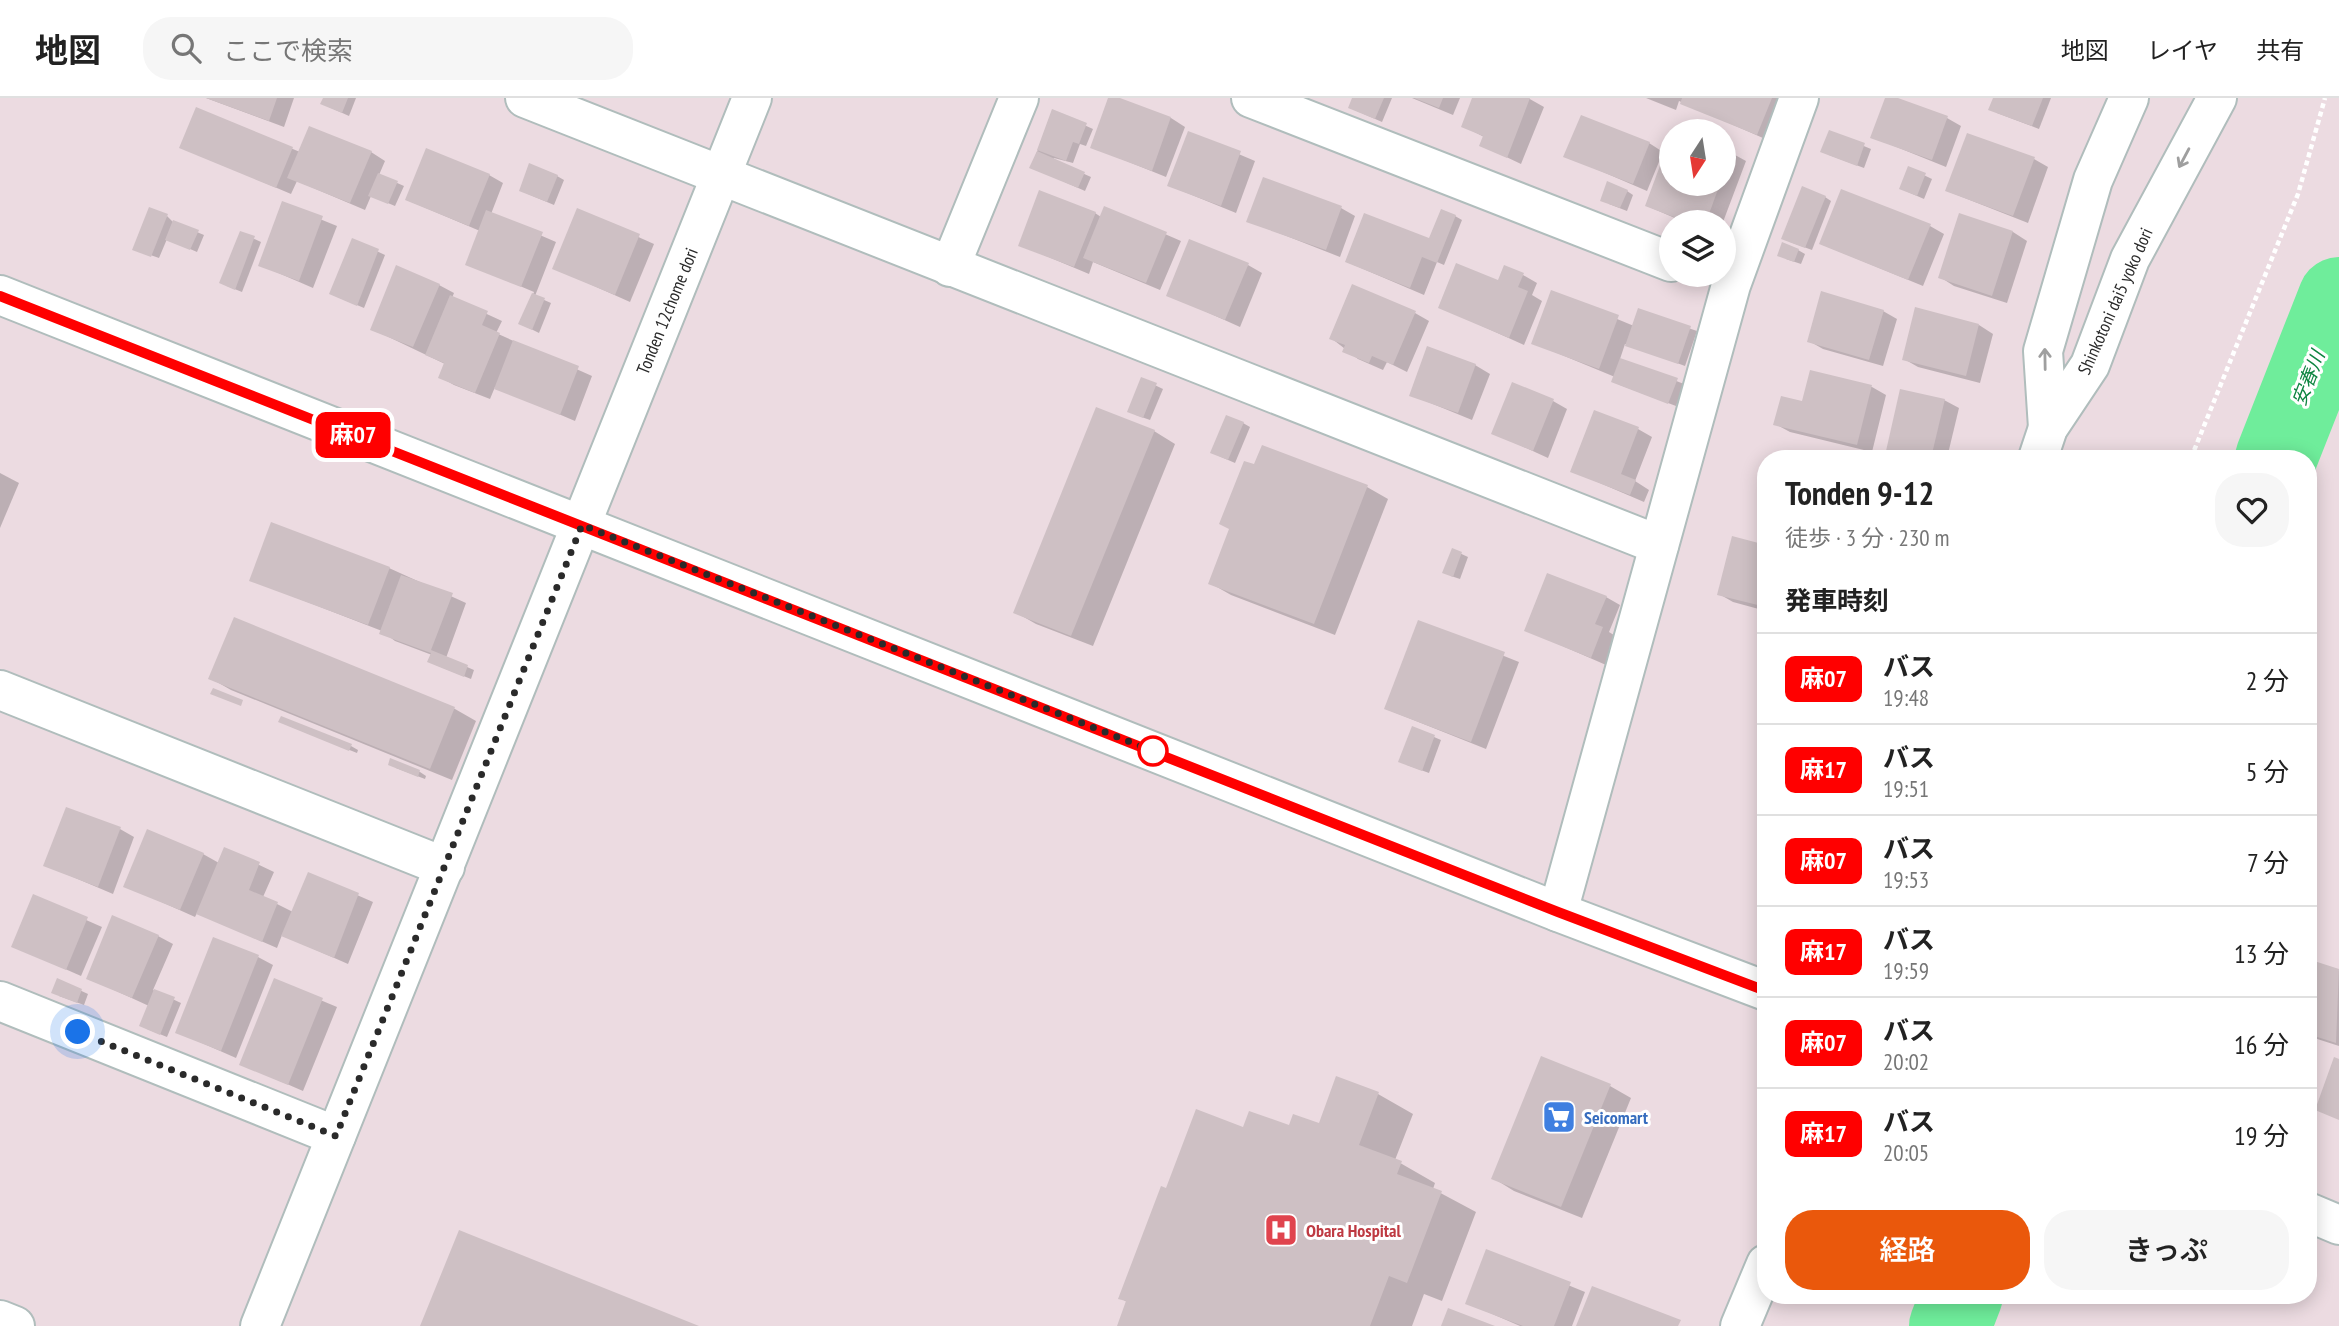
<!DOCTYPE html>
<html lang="ja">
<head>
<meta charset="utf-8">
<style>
  :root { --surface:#fff; --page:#f6f6f6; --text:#222; --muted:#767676; --line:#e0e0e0; --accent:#ea580c }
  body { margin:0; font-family:"PT Sans Narrow","Noto Sans JP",sans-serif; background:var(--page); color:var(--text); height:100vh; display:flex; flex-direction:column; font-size:26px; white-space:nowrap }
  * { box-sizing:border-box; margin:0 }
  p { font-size:23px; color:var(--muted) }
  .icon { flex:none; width:38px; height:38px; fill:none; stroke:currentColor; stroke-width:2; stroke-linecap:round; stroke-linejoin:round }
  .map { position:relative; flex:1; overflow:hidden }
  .panel { position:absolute; left:1757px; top:352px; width:560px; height:854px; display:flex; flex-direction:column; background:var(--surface); border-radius:28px; box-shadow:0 4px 18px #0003 }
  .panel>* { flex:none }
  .badge { padding:0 14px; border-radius:10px; font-size:24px; line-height:46px }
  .needle { width:46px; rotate:192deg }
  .fabs { position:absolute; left:1659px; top:21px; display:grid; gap:14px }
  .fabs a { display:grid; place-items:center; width:77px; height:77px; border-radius:50%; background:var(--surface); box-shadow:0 4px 18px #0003; font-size:35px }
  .you { position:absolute; width:35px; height:35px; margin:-18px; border:5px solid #fff; border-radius:50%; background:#1a73e8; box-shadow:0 0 0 10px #1a73e833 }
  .map>.badge { position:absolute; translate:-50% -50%; box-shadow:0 0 0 4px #fff }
  h2 { padding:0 28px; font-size:26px; line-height:63px }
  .round { display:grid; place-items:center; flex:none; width:74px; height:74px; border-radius:28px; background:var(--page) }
  .headline { display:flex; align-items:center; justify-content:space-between; height:119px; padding:0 28px }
  h1 { font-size:33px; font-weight:600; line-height:52px }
  .primary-button { display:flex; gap:14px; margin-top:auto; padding:14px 28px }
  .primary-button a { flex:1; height:80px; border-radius:28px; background:var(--accent); color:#fff; font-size:28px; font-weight:600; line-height:80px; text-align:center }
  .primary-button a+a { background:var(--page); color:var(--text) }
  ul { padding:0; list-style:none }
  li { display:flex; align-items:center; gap:21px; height:91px; padding:0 28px; border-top:2px solid var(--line) }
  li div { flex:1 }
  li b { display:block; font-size:26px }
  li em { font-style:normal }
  li .badge { min-width:77px; font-weight:700; text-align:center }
  header { display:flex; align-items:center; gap:42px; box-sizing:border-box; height:98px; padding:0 35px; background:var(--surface); border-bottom:2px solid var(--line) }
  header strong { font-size:33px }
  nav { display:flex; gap:38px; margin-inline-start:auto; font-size:24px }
  .search { width:490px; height:63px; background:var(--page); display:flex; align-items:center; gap:18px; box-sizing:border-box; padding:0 24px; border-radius:28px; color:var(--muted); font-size:26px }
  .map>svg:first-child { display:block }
</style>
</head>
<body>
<header>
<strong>地図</strong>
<div class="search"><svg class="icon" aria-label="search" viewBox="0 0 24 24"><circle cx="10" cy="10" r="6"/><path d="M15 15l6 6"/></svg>ここで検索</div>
<nav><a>地図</a><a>レイヤ</a><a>共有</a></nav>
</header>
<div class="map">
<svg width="2339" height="1228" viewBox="0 0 2339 1228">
  <rect width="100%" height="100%" fill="#ecdbe1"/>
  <g fill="#0003">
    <polygon points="206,0 294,0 284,29"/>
    <polygon points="325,0 356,0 349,18 329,9"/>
    <polygon points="1110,0 1171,20 1185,29 1166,79 1092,49"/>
    <polygon points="1354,0 1392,0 1382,24 1357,13"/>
    <polygon points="1412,0 1460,0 1453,17"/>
    <polygon points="1474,0 1528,0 1544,9 1521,66 1481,47 1484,39 1463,28"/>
    <polygon points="1646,0 1789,0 1772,44 1679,3 1676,12"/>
    <polygon points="1886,0 1947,20 1961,28 1946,69 1872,39"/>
    <polygon points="1994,0 2051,0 2039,31 1997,15"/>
    <polygon points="197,11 300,54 371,54 385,63 379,77 404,88 395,108 371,98 365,112 297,83 291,96 181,49"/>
    <polygon points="1053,13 1093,31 1086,48 1080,46 1073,65 1054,60 1053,62 1091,79 1085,93 1031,69"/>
    <polygon points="1830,34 1871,51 1864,70 1829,57"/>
    <polygon points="1189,35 1255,63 1236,115 1170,88"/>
    <polygon points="1671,42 1671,86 1724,86 1724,51 1746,63 1723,124 1684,124 1647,108"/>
    <polygon points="1649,45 1663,54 1647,93 1566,58"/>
    <polygon points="2034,61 2048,69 2028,125 1947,93"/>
    <polygon points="1909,70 1932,81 1924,101 1908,94"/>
    <polygon points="489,77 503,85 491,116 556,144 535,198 551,205 539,235 521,226 534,194 468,166 480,133 407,102"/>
    <polygon points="557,78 564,82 554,107 528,96"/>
    <polygon points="1627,93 1633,97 1627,113 1609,106"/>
    <polygon points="1825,99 1831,103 1812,152 1790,144"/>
    <polygon points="283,106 337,128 313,190 260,167"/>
    <polygon points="1105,110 1181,143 1160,192 1093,164 1089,176 1020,147 1095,115 1101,119"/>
    <polygon points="1341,110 1355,118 1340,159 1248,123"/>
    <polygon points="578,112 654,146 630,204 554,170"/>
    <polygon points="1960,117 2013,134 2027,143 2007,205 1954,188 1940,179"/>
    <polygon points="167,118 173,124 204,137 197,154 167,141 159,160 139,153"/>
    <polygon points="1455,118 1462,122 1444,167 1437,164 1424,197 1347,164 1430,143"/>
    <polygon points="1930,128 1944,136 1923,188 1821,146"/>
    <polygon points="241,135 261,144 242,194 227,188"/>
    <polygon points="353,142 385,157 364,210 338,199"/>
    <polygon points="1798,152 1805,156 1801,166 1786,161"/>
    <polygon points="1248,167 1262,175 1240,229 1169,197"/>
    <polygon points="1523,177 1537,185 1532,197 1542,203 1524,247 1440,209"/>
    <polygon points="439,187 454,195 452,200 502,223 496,235 592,278 575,323 495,289 490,301 454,287 440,279 445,266 372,231"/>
    <polygon points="1552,194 1634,228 1639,213 1697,233 1685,268 1625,246 1620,261 1684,286 1676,308 1620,287 1615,279 1533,245"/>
    <polygon points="1883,213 1897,221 1883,268 1823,251 1809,243"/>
    <polygon points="1415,215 1429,223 1407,274 1387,264 1383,272 1358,261 1331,240"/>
    <polygon points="1979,227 1993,236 1980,285 1918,269 1904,261"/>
    <polygon points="1475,267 1490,276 1472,322 1411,297"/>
    <polygon points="1811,274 1872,289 1886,297 1872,354 1790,334 1775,326 1803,305"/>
    <polygon points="1142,281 1163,291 1150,322 1136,317"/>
    <polygon points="1944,302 1959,310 1947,360 1903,360 1888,352"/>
    <polygon points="1553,303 1567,311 1548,360 1493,335"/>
    <polygon points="1243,325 1250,329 1235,365 1219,358"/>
    <polygon points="1638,331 1652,339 1635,383 1649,392 1644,404 1572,373"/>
    <polygon points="1154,333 1175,346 1093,548 1036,526 1015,514"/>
    <polygon points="1255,369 1367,389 1388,401 1335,537 1231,497 1210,485"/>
    <polygon points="0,375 19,385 0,430"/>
    <polygon points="1766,449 1766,513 1733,504 1719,496"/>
    <polygon points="1453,452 1468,459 1460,481 1451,478"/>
    <polygon points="389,470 466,505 446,560 474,572 471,581 436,567 432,557 395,543 382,533 251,482"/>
    <polygon points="1606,499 1620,507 1609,534 1617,539 1606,567 1526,532"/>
    <polygon points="235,521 455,611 476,623 452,682 231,592 210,580"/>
    <polygon points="1419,524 1519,564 1486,651 1386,611"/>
    <polygon points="287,627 351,648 358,652 357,655"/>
    <polygon points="1434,639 1441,642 1429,675 1407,667"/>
    <polygon points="391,663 420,674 426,678 425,681 396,670"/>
    <polygon points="120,731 134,739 113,796 45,767"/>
    <polygon points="225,751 274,774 263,799 293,814 309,776 373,804 348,866 282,837 277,850 197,815 195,819 126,788 203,756 219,765"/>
    <polygon points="34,799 102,829 81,878 13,848"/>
    <polygon points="158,838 173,846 153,892 181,905 167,939 147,931 149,908 88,880"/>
    <polygon points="258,859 273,867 236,960 177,934"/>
    <polygon points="2308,863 2339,873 2339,948 2308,938"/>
    <polygon points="58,882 88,896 84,907 59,898"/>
    <polygon points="275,883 337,909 303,993 241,966"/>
    <polygon points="1610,988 1631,1000 1582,1120 1514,1093 1493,1080"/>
    <polygon points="1378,996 1413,1016 1395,1062 1435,1085 1433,1091 1476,1114 1442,1203 1424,1196 1412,1228 1118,1228 1127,1204 1120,1200 1167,1093 1244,1031 1320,1027"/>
    <polygon points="1487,1154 1585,1194 1572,1228 1520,1228 1467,1205"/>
  </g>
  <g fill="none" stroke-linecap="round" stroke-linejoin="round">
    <g stroke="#6fed9b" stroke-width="82">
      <polyline points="2276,360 2339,200"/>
      <polyline points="1950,1228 1962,1197"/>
    </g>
  </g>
  <g fill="#cec0c4">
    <polygon points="206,0 277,0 269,23"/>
    <polygon points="323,0 348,0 342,15 320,6"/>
    <polygon points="1108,0 1120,0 1171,19 1152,73 1090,50"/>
    <polygon points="1352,0 1384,0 1375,21 1348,10"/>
    <polygon points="1414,0 1443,0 1439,10"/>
    <polygon points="1472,0 1530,0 1507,60 1479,48 1483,38 1461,29"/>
    <polygon points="1682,0 1772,0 1757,37 1680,6"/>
    <polygon points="1885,0 1898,0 1948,18 1932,62 1870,40"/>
    <polygon points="1993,0 2043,0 2032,28 1988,12"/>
    <polygon points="196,9 293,49 276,90 179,50"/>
    <polygon points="1052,11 1087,25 1079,46 1073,44 1066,63 1037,52"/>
    <polygon points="1581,17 1650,44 1633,86 1563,59"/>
    <polygon points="309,28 372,53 350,105 287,80"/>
    <polygon points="1829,32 1865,45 1857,68 1820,54"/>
    <polygon points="1188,33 1241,53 1221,108 1167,88"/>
    <polygon points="1967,35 2035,59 2013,118 1945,93"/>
    <polygon points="1671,38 1671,86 1720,86 1706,124 1687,124 1645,108"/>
    <polygon points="426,50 490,76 469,128 405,102"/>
    <polygon points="1724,50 1733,53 1724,76"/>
    <polygon points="1037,53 1085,74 1078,90 1029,70"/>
    <polygon points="529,65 558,77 547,104 519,93"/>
    <polygon points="1908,68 1926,75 1917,98 1899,91"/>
    <polygon points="378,75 398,83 388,106 368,98"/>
    <polygon points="1263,79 1342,108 1326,152 1246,124"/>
    <polygon points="1607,83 1628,92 1620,110 1600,103"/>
    <polygon points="1802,88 1826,98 1805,150 1781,141"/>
    <polygon points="1841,91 1931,126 1908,182 1819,146"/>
    <polygon points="1039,92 1096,114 1074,169 1018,148"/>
    <polygon points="282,103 323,118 299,183 258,168"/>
    <polygon points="1104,108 1167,134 1146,185 1083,160"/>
    <polygon points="149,109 168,116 151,159 132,152"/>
    <polygon points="577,110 640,136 615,197 552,171"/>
    <polygon points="1441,111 1456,117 1437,165 1422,159 1410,190 1345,164 1364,115 1429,140"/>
    <polygon points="486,112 543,134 521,189 465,167"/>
    <polygon points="1959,115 2013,133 1992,198 1938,180"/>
    <polygon points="173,122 199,132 190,152 165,142"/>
    <polygon points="240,133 255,138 235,192 219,185"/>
    <polygon points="352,140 379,151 357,208 329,196"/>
    <polygon points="1189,141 1249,165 1225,222 1166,198"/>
    <polygon points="1782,144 1799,151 1794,164 1777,158"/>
    <polygon points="1456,165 1498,182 1504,167 1524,175 1518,189 1528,193 1509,240 1438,210"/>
    <polygon points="396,167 440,186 413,249 370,232"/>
    <polygon points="1352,186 1416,213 1393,267 1372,258 1369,265 1342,254 1345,247 1329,241"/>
    <polygon points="1551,192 1619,217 1599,271 1531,246"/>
    <polygon points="1821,193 1884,212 1869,262 1807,244"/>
    <polygon points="532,195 545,200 532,232 518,226"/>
    <polygon points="450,197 488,213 482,227 500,235 475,295 438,280 444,265 425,257"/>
    <polygon points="1915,209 1979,226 1966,278 1902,262"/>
    <polygon points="1638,210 1691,228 1678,266 1625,248"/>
    <polygon points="513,242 579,268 560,317 494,291"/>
    <polygon points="1427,248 1476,266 1458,315 1409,298"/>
    <polygon points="1620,260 1678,280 1668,306 1611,284"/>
    <polygon points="1810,272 1872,287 1857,347 1773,327 1781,298 1802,303"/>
    <polygon points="1141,279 1157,285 1143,320 1127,314"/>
    <polygon points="1512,284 1554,301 1533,353 1491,336"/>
    <polygon points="1900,291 1945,301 1931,360 1886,353"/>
    <polygon points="1096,309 1155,332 1071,538 1013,515"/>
    <polygon points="1594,312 1639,329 1621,376 1636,382 1630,397 1570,374"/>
    <polygon points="1226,317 1244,324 1228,362 1210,355"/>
    <polygon points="1262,347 1368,387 1314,526 1208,486 1229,431 1219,426 1244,363 1254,366"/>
    <polygon points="1766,382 1766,415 1757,413"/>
    <polygon points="271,424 390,469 368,527 249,483"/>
    <polygon points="1732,438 1766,447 1766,509 1717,497"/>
    <polygon points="1452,450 1462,454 1453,479 1442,475"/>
    <polygon points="1547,475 1607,498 1595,526 1603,529 1591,560 1524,533"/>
    <polygon points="401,477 453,495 431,552 468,567 464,579 427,564 431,555 379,536"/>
    <polygon points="234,519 455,609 430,671 208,581"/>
    <polygon points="1418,522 1505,554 1471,644 1384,611"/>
    <polygon points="213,590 243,602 241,608 210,596"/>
    <polygon points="281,618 352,646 349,653 278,624"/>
    <polygon points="1412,628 1435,637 1422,673 1398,664"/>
    <polygon points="390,660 420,672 418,679 388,667"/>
    <polygon points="66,709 121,729 98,789 43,768"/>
    <polygon points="147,731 204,755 180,812 123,789"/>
    <polygon points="224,749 260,764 249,792 278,804 262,844 196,816"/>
    <polygon points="308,774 359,795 334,860 281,838"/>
    <polygon points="33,796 88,819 66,872 11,849"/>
    <polygon points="112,817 159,837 132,900 86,881"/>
    <polygon points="213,839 259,857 221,953 175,935"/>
    <polygon points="2308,861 2339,871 2336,945 2308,936"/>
    <polygon points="57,880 82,891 77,905 51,895"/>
    <polygon points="274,880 323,900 288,987 239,967"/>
    <polygon points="154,891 175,899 160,937 139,928"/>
    <polygon points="1541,958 1611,986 1561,1109 1491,1081"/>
    <polygon points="2334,959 2339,961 2339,1022 2315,1012"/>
    <polygon points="1336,978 1379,994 1359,1047 1402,1063 1397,1076 1442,1093 1407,1185 1389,1178 1370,1228 1117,1228 1126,1203 1118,1201 1161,1088 1166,1090 1196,1011 1243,1029 1249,1013 1289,1027 1293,1016 1319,1025"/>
    <polygon points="459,1132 699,1228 420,1228"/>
    <polygon points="1486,1151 1571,1184 1554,1228 1523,1228 1465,1206"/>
    <polygon points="1592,1188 1681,1222 1678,1228 1576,1228"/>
    <polygon points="1448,1210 1495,1228 1441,1228"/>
  </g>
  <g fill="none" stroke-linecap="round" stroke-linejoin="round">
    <defs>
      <g id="minor">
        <polyline points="525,0 1659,447"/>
        <polyline points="1251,0 1671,164"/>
        <polyline points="950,169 1019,0"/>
        <polyline points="0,592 445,769"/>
        <polyline points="1558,814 1731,187 1799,0"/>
        <polyline points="0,903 336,1038"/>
        <polyline points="0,1222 15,1228"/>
        <polyline points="260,1228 752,0"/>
      </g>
      <g id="tertiary">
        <polyline points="0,197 1558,814 1766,893"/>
        <polyline points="2048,330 2043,253 2093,82 2129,0"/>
        <polyline points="2038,360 2048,330 2090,267 2130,161 2217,0"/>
        <polyline points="2308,1114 2339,1127"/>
        <polyline points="1740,1228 1766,1166"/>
      </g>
    </defs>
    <use href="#minor" stroke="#b0bdbc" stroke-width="42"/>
    <use href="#tertiary" stroke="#b0bdbc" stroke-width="42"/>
    <polyline stroke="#fff" stroke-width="4.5" stroke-dasharray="5 3.5" stroke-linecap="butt" points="2191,360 2298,96 2325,0"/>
    <use href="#minor" stroke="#fff" stroke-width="38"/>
    <use href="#tertiary" stroke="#fff" stroke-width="38"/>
  </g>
  <defs><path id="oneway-shaft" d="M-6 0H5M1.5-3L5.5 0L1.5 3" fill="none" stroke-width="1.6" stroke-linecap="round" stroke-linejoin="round" transform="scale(1.75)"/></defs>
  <g stroke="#9f9f9f">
    <use href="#oneway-shaft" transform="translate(2184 60) rotate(118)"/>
    <use href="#oneway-shaft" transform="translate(2045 261) rotate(-91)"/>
  </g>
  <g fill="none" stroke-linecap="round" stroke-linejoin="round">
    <defs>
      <polyline id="line" points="0,198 1558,814 1766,893"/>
    </defs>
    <use href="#line" stroke="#fff" stroke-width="16"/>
    <use href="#line" stroke="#f00" stroke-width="10"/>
    <polyline stroke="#2a2a2a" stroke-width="7" stroke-dasharray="0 12.6" points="78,934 336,1038 582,427 1153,653"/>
  </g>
  <defs>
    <symbol id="supermarket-square" viewBox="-11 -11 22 22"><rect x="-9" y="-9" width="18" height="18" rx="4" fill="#3f7fe0" stroke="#fff"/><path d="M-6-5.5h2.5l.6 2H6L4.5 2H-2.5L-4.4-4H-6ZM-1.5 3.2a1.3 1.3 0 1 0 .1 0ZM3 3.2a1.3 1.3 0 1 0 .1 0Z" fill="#fff"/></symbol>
    <symbol id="hospital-square" viewBox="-11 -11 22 22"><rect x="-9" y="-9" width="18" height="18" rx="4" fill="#e0444e" stroke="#fff"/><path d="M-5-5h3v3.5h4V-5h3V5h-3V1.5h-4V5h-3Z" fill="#fff"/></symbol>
  </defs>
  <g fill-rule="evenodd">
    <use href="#supermarket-square" x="1540" y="1000" width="38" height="38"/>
    <use href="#hospital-square" x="1262" y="1113" width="38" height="38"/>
  </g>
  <circle fill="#fff" stroke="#f00" stroke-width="3.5" cx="1153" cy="653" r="14"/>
  <g text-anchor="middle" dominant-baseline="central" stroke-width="6" stroke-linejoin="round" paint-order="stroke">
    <g font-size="18" fill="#2a2a2a" stroke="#fff">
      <text transform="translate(2115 203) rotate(-66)">Shinkotoni dai5 yoko dori</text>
      <text transform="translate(667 213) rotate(-68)">Tonden 12chome dori</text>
    </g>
    <g font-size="18" font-weight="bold" fill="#366cbe" stroke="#fff" text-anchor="start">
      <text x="1584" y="1019">Seicomart</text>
    </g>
    <g font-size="18" font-weight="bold" fill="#be3a42" stroke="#fff" text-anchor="start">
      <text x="1306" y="1132">Obara Hospital</text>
    </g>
    <g font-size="19" font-style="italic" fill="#0e8541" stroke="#fff">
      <text transform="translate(2308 280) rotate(-69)">安春川</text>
    </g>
  </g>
</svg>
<div class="fabs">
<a><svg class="needle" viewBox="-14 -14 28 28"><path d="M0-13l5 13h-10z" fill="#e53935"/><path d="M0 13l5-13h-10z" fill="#767676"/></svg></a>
<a><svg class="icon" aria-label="layers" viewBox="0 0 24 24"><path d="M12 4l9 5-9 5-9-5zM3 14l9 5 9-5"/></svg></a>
</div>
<div class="you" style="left:78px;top:934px"></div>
<b class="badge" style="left:353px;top:337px;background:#f00;color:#fff">麻07</b>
<section class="panel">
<div class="headline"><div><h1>Tonden 9-12</h1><p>徒歩 · 3 分 · 230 m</p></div><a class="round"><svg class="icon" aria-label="heart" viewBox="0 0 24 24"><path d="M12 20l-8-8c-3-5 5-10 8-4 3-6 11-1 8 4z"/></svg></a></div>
<h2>発車時刻</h2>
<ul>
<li><span class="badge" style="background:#f00;color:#fff">麻07</span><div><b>バス</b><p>19:48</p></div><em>2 分</em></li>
<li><span class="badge" style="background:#f00;color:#fff">麻17</span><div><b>バス</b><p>19:51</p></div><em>5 分</em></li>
<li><span class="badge" style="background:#f00;color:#fff">麻07</span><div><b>バス</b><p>19:53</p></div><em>7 分</em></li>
<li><span class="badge" style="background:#f00;color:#fff">麻17</span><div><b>バス</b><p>19:59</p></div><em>13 分</em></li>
<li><span class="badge" style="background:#f00;color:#fff">麻07</span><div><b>バス</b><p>20:02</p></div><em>16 分</em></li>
<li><span class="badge" style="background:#f00;color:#fff">麻17</span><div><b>バス</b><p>20:05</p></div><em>19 分</em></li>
</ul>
<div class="primary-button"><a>経路</a><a>きっぷ</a></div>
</section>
</div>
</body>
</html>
